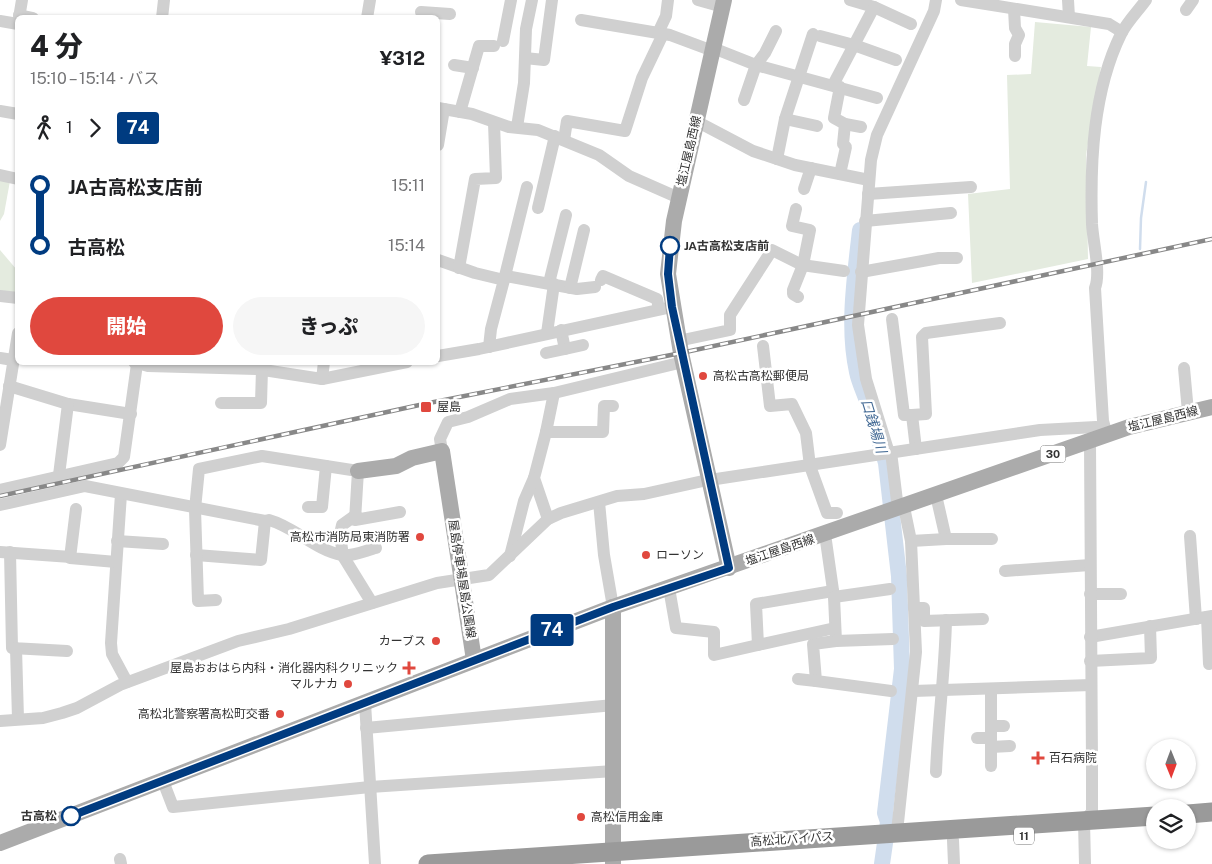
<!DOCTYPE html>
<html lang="ja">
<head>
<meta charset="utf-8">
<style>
  :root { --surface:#fff; --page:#f6f6f6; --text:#202124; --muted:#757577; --accent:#e0483e }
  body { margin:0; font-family:"Public Sans","Noto Sans JP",sans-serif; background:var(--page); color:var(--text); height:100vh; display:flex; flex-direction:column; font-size:19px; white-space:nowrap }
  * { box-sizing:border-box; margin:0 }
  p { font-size:16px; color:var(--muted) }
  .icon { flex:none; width:28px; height:28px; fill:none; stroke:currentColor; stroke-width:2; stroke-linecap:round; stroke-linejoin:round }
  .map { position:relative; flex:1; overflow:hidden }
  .sheet { position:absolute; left:15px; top:15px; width:425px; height:350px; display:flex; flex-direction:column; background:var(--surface); border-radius:8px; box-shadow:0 1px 4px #0004 }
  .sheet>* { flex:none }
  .badge { padding:0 10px; border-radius:4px; font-size:18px; line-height:32px }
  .needle { width:32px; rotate:179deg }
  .tools { position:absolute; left:1146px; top:739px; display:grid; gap:10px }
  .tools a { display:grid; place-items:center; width:50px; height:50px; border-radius:50%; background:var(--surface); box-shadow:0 1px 4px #0004; font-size:25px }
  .map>.badge { position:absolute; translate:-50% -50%; box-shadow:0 0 0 2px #fff }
  .legs { display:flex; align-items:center; gap:8px; height:55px; padding:0 15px; font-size:16px }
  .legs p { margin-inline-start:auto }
  .overview { display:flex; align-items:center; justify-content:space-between; height:85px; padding:0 15px }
  h1 { font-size:28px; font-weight:800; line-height:38px }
  .button { display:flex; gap:10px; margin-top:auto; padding:10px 15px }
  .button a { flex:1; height:58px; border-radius:30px; background:var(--accent); color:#fff; font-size:20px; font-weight:800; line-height:58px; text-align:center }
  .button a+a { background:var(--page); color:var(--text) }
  ul { padding:0 15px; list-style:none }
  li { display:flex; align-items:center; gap:18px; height:60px; font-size:19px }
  li i { display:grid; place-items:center; width:8px; height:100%; margin:0 6px; background:currentColor }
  li i::after { content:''; width:12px; height:12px; margin:-6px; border:4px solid; border-radius:50%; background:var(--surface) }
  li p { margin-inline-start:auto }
  li:first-child i { background:linear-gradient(#0000 50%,currentColor 0) }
  li:last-child i { background:linear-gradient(currentColor 50%,#0000 0) }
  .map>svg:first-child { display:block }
</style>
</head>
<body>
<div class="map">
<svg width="1212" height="864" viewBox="0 0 1212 864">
  <rect width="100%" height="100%" fill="#fff"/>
  <g fill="#e4ebdf">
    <polygon points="1035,22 1091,27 1087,66 1101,67 1086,155 1088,259 972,283 968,194 1010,189 1007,75 1031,74"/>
    <polygon points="0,179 10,181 4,214 0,221"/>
    <polygon points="0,250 17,270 17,294 0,291"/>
  </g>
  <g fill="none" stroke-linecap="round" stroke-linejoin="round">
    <polyline stroke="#d0dded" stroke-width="2.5" points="1140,249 1141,218 1146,182"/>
    <g stroke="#d0dded" stroke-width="16">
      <path d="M860,230C855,276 847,327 857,372C859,382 864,392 867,401"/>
      <polyline points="879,439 886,463 899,576 902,669 885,813 888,822 882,864"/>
    </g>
    <g stroke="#d0d0d0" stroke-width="12">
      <polyline points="698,0 723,7"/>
      <polyline points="850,0 874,7 911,24"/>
      <polyline points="961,0 1109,24 1122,32"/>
      <polyline points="1068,0 1069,17"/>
      <polyline points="1014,9 1015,28 1019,35 1015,44 1015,56"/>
      <polyline points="1186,10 1193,0"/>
      <polyline points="421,12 450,14"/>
      <polyline points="19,15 33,18"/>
      <polyline points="19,18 22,0"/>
      <polyline points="162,18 164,0"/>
      <polyline points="367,18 370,0"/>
      <polyline points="581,20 670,35 713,51"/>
      <polyline points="0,21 18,24"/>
      <polyline points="658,33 666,16 668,0"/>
      <polyline points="820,36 854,45 896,60"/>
      <polyline points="503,41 511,0"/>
      <polyline points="713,48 756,65 877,98"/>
      <polyline points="525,58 544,60 552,0"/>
      <polyline points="454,65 473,68"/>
      <polyline points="833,85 874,7"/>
      <polyline points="840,87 834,118 845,124 861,127"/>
      <polyline points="744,100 756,65 765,53 776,31"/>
      <polyline points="438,108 472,114 509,127 538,130 599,155 629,176 679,198"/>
      <polyline points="0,111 18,114"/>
      <polyline points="460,112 479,46 494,46"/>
      <polyline points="785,119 817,126"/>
      <polyline points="696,121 753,151 795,165 869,180"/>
      <polyline points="517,127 524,83 526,29 532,0"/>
      <polyline points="564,140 567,121 625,131 642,78 663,34"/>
      <polyline points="438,145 444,109"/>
      <polyline points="777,159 785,119 813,34"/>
      <polyline points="840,174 846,147 843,144 845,124"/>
      <polyline points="0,175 18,179"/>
      <polyline points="804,189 811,168"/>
      <polyline points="868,194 971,187"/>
      <polyline points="538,208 555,136"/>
      <polyline points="796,209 792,226 810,230 803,265 793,290 793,294 798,297"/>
      <polyline points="865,221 951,213"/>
      <polyline points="438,260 475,273 504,280 491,329 489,347"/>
      <polyline points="459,268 475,179 496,178 494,123"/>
      <polyline points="861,272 939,258 957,258"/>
      <polyline points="506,276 577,289 595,287"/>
      <polyline points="504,280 527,187"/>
      <polyline points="601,280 603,276 657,299 659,309"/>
      <polyline points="549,283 566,215"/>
      <polyline points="570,288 584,230"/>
      <polyline points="0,296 18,298"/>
      <polyline points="892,319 904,415 912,415 916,449"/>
      <polyline points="561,330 565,349 583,345"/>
      <polyline points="547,333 554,284"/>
      <polyline points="678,341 730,330 730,315 772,250 802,265 844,271"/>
      <polyline points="763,346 770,406 792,404 806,433 810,466 827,513 837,513"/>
      <polyline points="546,353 565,349"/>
      <polyline points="438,356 479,349 672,307"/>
      <polyline points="0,358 13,360"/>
      <polyline points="134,362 148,366 257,369 322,379 407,362"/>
      <polyline points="1184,368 1188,412"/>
      <polyline points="322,379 324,362"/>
      <polyline points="9,386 68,404 131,414"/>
      <polyline points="221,403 261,403 262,369"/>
      <polyline points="912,415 926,414 922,337 926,333 1000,323"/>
      <polyline points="546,432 554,393"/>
      <polyline points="0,445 18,333"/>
      <polyline points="442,451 440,439 448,422 468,417 510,399 554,393 683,362"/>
      <polyline points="891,452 898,509"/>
      <polyline points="889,453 866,379 858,325 871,160 877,135 934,11 936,0"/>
      <polyline points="59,475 68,404"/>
      <polyline points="0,490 118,463 124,457 137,364"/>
      <polyline points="121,494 111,643 112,654 127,682"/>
      <polyline points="936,495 946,539 992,539"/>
      <polyline points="599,502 604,555 613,607"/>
      <polyline points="0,505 85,486 265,521 261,560 196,555"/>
      <polyline points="308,507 322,507 326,466"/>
      <polyline points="76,509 70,558 116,562"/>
      <polyline points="356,515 342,525 340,534 343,556 372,603"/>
      <polyline points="548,519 534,478 546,432 603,432 604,406 613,406"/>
      <path d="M265,521L269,520C295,527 315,550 342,555C351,557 367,550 376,548"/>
      <polyline points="825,534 834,597 836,641 813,644 816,681 891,691"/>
      <polyline points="1190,536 1196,619"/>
      <polyline points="117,541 163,544"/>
      <polyline points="911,541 946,539"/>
      <polyline points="0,552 71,557"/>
      <polyline points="10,552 12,648 67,651"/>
      <polyline points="510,556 524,501 534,478"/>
      <polyline points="1005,571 1090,565"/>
      <polyline points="669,588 676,628 714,632 714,655 758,645"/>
      <polyline points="833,591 756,604 758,645 835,628"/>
      <polyline points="1090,594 1121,594"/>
      <polyline points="834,597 890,589"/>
      <polyline points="216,600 198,601 195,509 199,469 262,456 358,471 355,520 400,512"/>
      <polyline points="914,608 924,608 924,621 983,619"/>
      <polyline points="1207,617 1209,664"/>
      <polyline points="1090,637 1212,616"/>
      <polyline points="836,641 893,639"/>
      <polyline points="16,648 18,719"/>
      <polyline points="1090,661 1151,658 1150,626"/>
      <polyline points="798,679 816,681"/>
      <polyline points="913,691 1091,685"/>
      <polyline points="365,703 375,864"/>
      <path d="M0,721L43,718L62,713L77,708L120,685L238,641L289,629L437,583L489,575L548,519L561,513L617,496L644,494L703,481L1040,430L1096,427L1107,435L1103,421L1095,288C1101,273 1093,242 1092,224C1090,162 1093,91 1121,34C1127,22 1138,11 1146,0"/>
      <polyline points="991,726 1004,726"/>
      <polyline points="366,728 614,705"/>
      <polyline points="977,738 991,738"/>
      <polyline points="991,747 1010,746"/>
      <polyline points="991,766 991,689"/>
      <path d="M936,772C938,721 945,671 946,620"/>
      <polyline points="163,781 173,807 370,787 614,771"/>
      <polyline points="897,832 916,652 911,541 904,507"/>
      <polyline points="953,840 954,864"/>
      <polyline points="120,859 121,864"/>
      <polyline points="1085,864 1084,821 1092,812 1092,766 1090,442"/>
    </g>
    <g stroke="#ababab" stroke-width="16">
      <polyline points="724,0 674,221 668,274 681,353 729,568"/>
      <polyline points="358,471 396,466 412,458 442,451 474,660"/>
      <polyline points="0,843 613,607 1129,427 1212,407"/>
      <polyline points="613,864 613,607"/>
    </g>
    <g stroke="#9a9a9a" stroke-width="19">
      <polyline points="1188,814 1212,812"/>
      <polyline points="428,864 1155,816"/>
    </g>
    <defs>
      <polyline id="rail" points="0,496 424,404 681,353 1212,239"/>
    </defs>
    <use href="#rail" stroke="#888" stroke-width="4.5"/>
    <use href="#rail" stroke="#fff" stroke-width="2.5" stroke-dasharray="8" stroke-linecap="butt"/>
  </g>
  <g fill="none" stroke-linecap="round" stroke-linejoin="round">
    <defs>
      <polyline id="line-1" points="71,816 613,607 729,568 672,307 668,274 670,246"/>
    </defs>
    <use href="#line-1" stroke="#fff" stroke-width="11"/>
    <use href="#line-1" stroke="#003b80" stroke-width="8"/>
  </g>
  <g fill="#fff" stroke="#003b80" stroke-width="2.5">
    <circle cx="670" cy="246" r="9"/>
    <circle cx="71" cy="816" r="9"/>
  </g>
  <g fill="#e0483e" stroke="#fff" stroke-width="2">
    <circle cx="703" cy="376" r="5"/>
    <rect x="420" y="401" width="12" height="12" rx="2.5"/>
    <circle cx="420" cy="537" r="5"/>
    <circle cx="646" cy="555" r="5"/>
    <circle cx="436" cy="641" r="5"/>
    <path d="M406.5 660.5h5v5h5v5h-5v5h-5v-5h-5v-5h5z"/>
    <circle cx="348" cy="684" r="5"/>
    <circle cx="280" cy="714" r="5"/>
    <path d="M1035.5 750.5h5v5h5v5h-5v5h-5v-5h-5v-5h5z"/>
    <circle cx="581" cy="817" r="5"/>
  </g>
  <g text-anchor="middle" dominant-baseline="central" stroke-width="5" stroke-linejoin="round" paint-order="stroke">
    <g fill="#fff" stroke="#707070" stroke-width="1">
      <rect x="1040.5" y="445.5" width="25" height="17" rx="4"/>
      <rect x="1014" y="827.5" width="20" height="17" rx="4"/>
    </g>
    <g font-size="11" font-weight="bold" fill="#333">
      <text x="1053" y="454">30</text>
      <text x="1024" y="836">11</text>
    </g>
    <g font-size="12" fill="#333" stroke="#fff">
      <text transform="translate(689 151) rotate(-77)">塩江屋島西線</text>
      <text transform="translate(1163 419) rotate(-14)">塩江屋島西線</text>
      <text transform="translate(780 550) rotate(-19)">塩江屋島西線</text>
      <text transform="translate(462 579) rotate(81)">屋島停車場屋島公園線</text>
      <text transform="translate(792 839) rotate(-4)">高松北バイパス</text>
    </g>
    <g font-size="12" font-weight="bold" fill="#333" stroke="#fff" text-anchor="start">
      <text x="684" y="246">JA古高松支店前</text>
      <text x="57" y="816" text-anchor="end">古高松</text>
    </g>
    <g font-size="12" fill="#333" stroke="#fff" text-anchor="start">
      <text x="713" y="376">高松古高松郵便局</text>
      <text x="437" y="407">屋島</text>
      <text x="410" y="537" text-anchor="end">高松市消防局東消防署</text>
      <text x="656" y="555">ローソン</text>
      <text x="426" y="641" text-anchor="end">カーブス</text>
      <text x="398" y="668" text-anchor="end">屋島おおはら内科・消化器内科クリニック</text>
      <text x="338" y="684" text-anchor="end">マルナカ</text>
      <text x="270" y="714" text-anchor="end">高松北警察署高松町交番</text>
      <text x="1049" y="758">百石病院</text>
      <text x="591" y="817">高松信用金庫</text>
    </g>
    <g font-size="14" font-style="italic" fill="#426994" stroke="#fff">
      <text transform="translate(874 426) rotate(73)">口銭場川</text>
    </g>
  </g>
</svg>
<div class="tools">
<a><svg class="needle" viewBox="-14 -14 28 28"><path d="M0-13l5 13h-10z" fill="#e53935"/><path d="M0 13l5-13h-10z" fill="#757577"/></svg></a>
<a><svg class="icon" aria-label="layers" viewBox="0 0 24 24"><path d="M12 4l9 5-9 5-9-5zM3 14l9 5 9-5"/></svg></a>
</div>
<b class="badge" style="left:552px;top:630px;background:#003b80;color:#fff">74</b>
<section class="sheet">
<div class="overview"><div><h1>4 分</h1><p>15:10 – 15:14 · バス</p></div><b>¥312</b></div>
<div class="legs"><svg class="icon" aria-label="walk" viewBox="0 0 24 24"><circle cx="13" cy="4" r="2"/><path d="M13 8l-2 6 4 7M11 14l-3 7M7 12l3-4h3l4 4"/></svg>1<svg class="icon" aria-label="forward" viewBox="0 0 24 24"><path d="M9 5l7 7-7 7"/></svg><b class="badge" style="background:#003b80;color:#fff">74</b></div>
<ul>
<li><i style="color:#003b80"></i><b>JA古高松支店前</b><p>15:11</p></li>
<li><i style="color:#003b80"></i><b>古高松</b><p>15:14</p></li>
</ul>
<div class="button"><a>開始</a><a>きっぷ</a></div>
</section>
</div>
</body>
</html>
